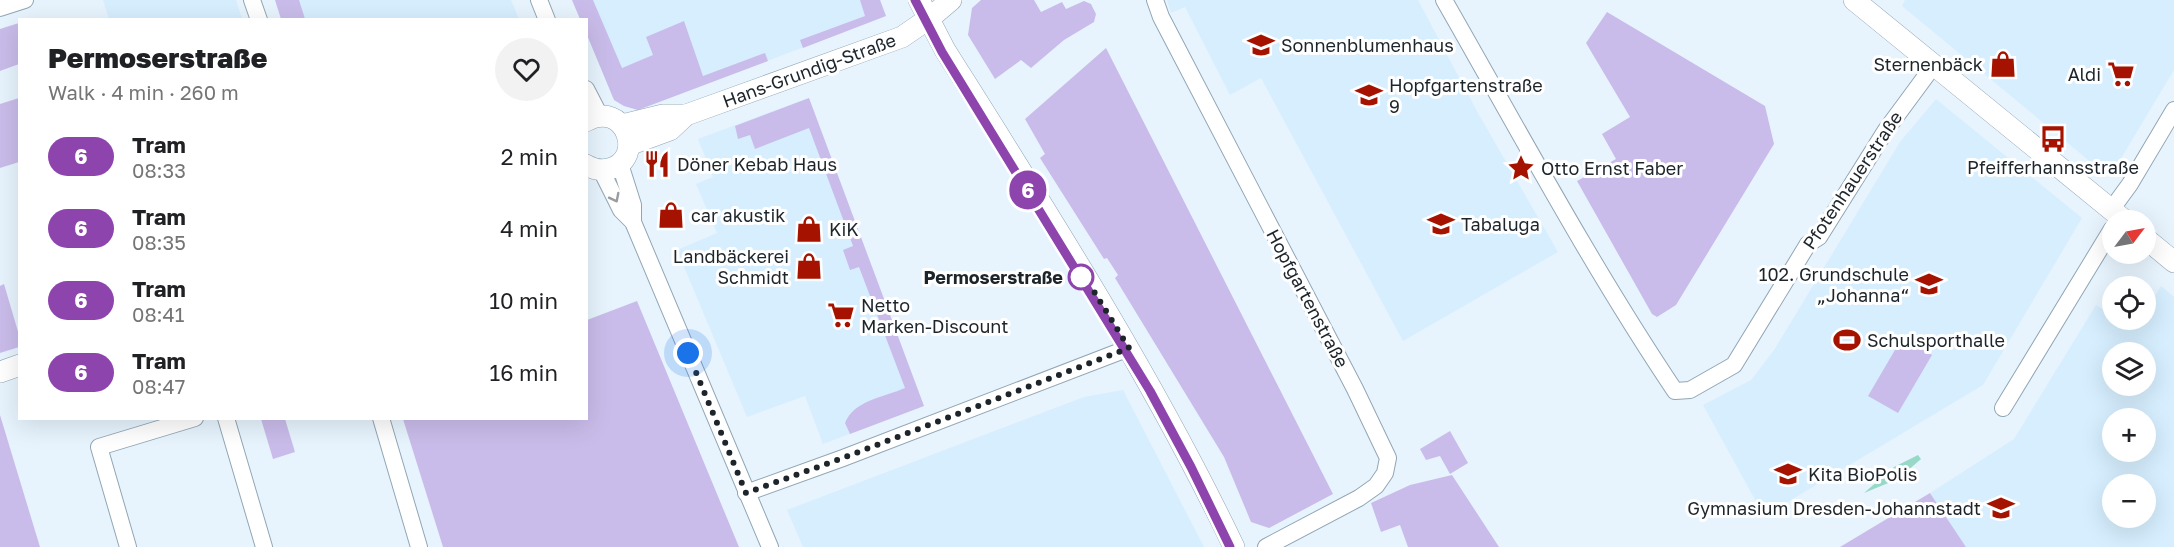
<!DOCTYPE html>
<html lang="en">
<head>
<meta charset="utf-8">
<style>
  :root { --surface:#fff; --page:#f2f2f2; --text:#202124; --muted:#757577 }
  body { margin:0; font-family:"Golos Text",sans-serif; background:var(--page); color:var(--text); height:100vh; display:flex; flex-direction:column; font-size:22px; white-space:nowrap }
  * { box-sizing:border-box; margin:0 }
  p { font-size:20px; color:var(--muted) }
  .icon { flex:none; width:33px; height:33px; fill:none; stroke:currentColor; stroke-width:2; stroke-linecap:round; stroke-linejoin:round }
  .map { position:relative; flex:1; overflow:hidden }
  .panel { position:absolute; left:18px; top:18px; width:570px; height:402px; display:flex; flex-direction:column; background:var(--surface); border-radius:0px; box-shadow:0 6px 24px #0002 }
  .panel>* { flex:none }
  .badge { padding:0 12px; border-radius:20px; font-size:21px; line-height:39px }
  .needle { width:39px; rotate:58deg }
  .fabs { position:absolute; left:2102px; top:210px; display:grid; gap:12px }
  .fabs a { display:grid; place-items:center; width:54px; height:54px; border-radius:50%; background:var(--surface); box-shadow:0 6px 24px #0002; font-size:30px }
  .you { position:absolute; width:30px; height:30px; margin:-15px; border:4px solid #fff; border-radius:50%; background:#1a73e8; box-shadow:0 0 0 9px #1a73e833 }
  .map>.badge { position:absolute; translate:-50% -50%; box-shadow:0 0 0 3px #fff }
  .round { display:grid; place-items:center; flex:none; width:63px; height:63px; border-radius:32px; background:var(--page) }
  .summary { display:flex; align-items:center; justify-content:space-between; height:102px; padding:0 30px }
  h1 { font-size:28px; font-weight:800; line-height:45px }
  ul { padding:0; list-style:none }
  li { display:flex; align-items:center; gap:18px; height:72px; padding:0 30px }
  li div { flex:1 }
  li b { display:block; font-size:22px }
  li em { font-style:normal }
  li .badge { min-width:66px; font-weight:700; text-align:center }
  .map>svg:first-child { display:block }
</style>
</head>
<body>
<div class="map">
<svg width="2174" height="547" viewBox="0 0 2174 547">
  <rect width="100%" height="100%" fill="#e7f4fe"/>
  <g fill="#d6eefe" fill-rule="evenodd">
    <polygon points="103,0 236,0 242,19 109,19"/>
    <polygon points="275,0 511,0 519,19 281,19"/>
    <polygon points="572,0 880,0 886,16 638,110 624,106 614,100 587,35 586,20 580,19"/>
    <polygon points="1167,0 1418,0 1478,113 1558,252 1403,341 1261,78 1230,95 1185,7 1171,13"/>
    <polygon points="1905,0 2174,0 2174,70 2117,165 2098,168 1902,6"/>
    <polygon points="809,98 924,406 823,444 805,396 747,417 677,250 717,233 696,184 713,177 698,139"/>
    <polygon points="1936,99 2082,218 1983,385 1764,516 1703,405 1751,380 1774,350 1900,142"/>
    <path d="M2161,286L2174,297V547H1966L1930,493L2014,439L2096,305L2112,315V320H2145V312ZM2112,352H2145V386H2112ZM2112,418H2145V452H2112ZM2112,484H2145V518H2112Z"/>
    <polygon points="1123,390 1204,547 803,547 787,510 1084,397"/>
  </g>
  <g fill="#cabcea">
    <polygon points="275,0 299,0 305,19 281,19"/>
    <polygon points="572,0 593,0 622,68 653,55 646,37 684,21 703,76 765,53 768,61 638,110 624,106 614,100 587,35 586,20 580,19"/>
    <polygon points="860,0 880,0 886,16 803,48 800,40 865,16"/>
    <polygon points="981,0 1034,0 1041,12 1062,2 1066,9 1084,1 1091,4 1096,14 1094,22 1064,40 1031,68 1021,60 995,79 968,35 972,8"/>
    <polygon points="1607,12 1765,106 1774,144 1676,305 1657,317 1652,314 1577,181 1616,159 1602,134 1630,117 1586,43"/>
    <polygon points="19,23 19,64 0,71 0,29"/>
    <polygon points="1106,48 1333,494 1269,528 1251,522 1224,457 1115,278 1118,275 1107,258 1104,259 1040,158 1045,154 1025,119"/>
    <polygon points="19,98 19,162 0,168 0,104"/>
    <path d="M809,98L924,406L850,434L845,423C854,400 885,397 905,388L859,267L850,270L843,250L853,246L809,128L755,149L750,135L738,139L735,126Z"/>
    <polygon points="4,284 19,335 19,347 0,353 0,286"/>
    <polygon points="637,301 739,547 443,547 403,419 586,418 587,320"/>
    <polygon points="1902,338 1932,355 1898,413 1868,396"/>
    <polygon points="0,415 40,547 0,547"/>
    <polygon points="261,419 285,419 295,452 273,459"/>
    <polygon points="1450,431 1468,463 1450,474 1440,456 1426,460 1420,449"/>
    <polygon points="1452,475 1499,547 1408,547 1400,525 1381,532 1371,503 1410,485"/>
    <polygon points="1930,493 1966,547 1840,547"/>
  </g>
  <polygon fill="#97d9c6" points="1918,455 1921,459 1898,479 1864,493 1894,467"/>
  <g fill="none" stroke-linecap="round" stroke-linejoin="round">
    <defs>
      <g id="minor">
        <polyline points="252,0 259,20"/>
        <polyline points="539,0 547,20"/>
        <polyline points="1155,0 1161,17 1355,389 1388,458 1385,473 1376,486 1359,498 1266,547"/>
        <path d="M1444,0C1519,131 1591,266 1675,391L1690,390L1734,365L1808,244L1819,237L1886,130L1934,65"/>
        <polyline points="0,8 25,0"/>
        <polyline points="586,89 600,116"/>
        <polyline points="620,164 633,205 633,222"/>
        <polyline points="601,170 621,210 633,222 770,547"/>
        <polyline points="2111,210 2130,184 2174,110"/>
        <polyline points="2003,408 2112,229"/>
        <polyline points="226,418 264,547"/>
        <polyline points="381,418 419,547"/>
        <polyline points="746,493 843,458 1129,348"/>
        <polyline points="128,547 99,447 195,418"/>
      </g>
      <g id="tertiary">
        <path d="M919,0L945,50C1047,212 1151,374 1234,547"/>
        <polyline points="1854,0 2124,220"/>
        <path d="M586,121C625,99 647,159 609,169C601,171 593,169 586,165"/>
        <polyline points="622,125 663,115 686,115"/>
        <polyline points="629,145 670,130 686,115 902,37 931,17 951,0"/>
        <polyline points="2145,238 2174,262"/>
        <polyline points="0,372 20,365"/>
      </g>
    </defs>
    <use href="#minor" stroke="#91a6b4" stroke-width="18"/>
    <use href="#tertiary" stroke="#91a6b4" stroke-width="22"/>
    <use href="#minor" stroke="#fff" stroke-width="16"/>
    <use href="#tertiary" stroke="#fff" stroke-width="21"/>
    <path stroke="#485158" stroke-width="1.5" d="M915,0L942,52C1043,213 1149,374 1230,547"/>
  </g>
  <defs><path id="oneway-chevron" d="M-2-3.5L2.5 0L-2 3.5" fill="none" stroke-width="1.6" stroke-linecap="round" stroke-linejoin="round" transform="scale(1.5)"/></defs>
  <use stroke="#999da0" href="#oneway-chevron" transform="translate(615 198) rotate(63)"/>
  <g fill="none" stroke-linecap="round" stroke-linejoin="round">
    <defs>
      <polyline id="line" points="915,0 942,52 1150,391 1191,467 1230,547"/>
    </defs>
    <use href="#line" stroke="#fff" stroke-width="14"/>
    <use href="#line" stroke="#8e44ad" stroke-width="9"/>
    <polyline stroke="#1d252b" stroke-width="6" stroke-dasharray="0 10.8" points="688,353 746,493 843,458 1129,348 1090,285 1081,277"/>
  </g>
  <defs>
    <symbol id="school-bare" viewBox="-9 -9 18 18"><path d="M0-5L7-2L0 1L-7-2ZM-4 1L0 2.5L4 1V4Q0 6-4 4Z" fill="#a51300" stroke="#fff" stroke-width="2.5" paint-order="stroke"/></symbol>
    <symbol id="shop-bare" viewBox="-9 -9 18 18"><path d="M-5-2.5h2.3a2.7 3.5 0 0 1 5.4 0H5L5.5 6h-11ZM-1.5-2.5h3a1.5 2.3 0 0 0-3 0Z" fill="#a51300" stroke="#fff" stroke-width="2.5" paint-order="stroke"/></symbol>
    <symbol id="supermarket-bare" viewBox="-9 -9 18 18"><path d="M-6-5.5h2.5l.6 2H6L4.5 2H-2.5L-4.4-4H-6ZM-1.5 3.2a1.3 1.3 0 1 0 .1 0ZM3 3.2a1.3 1.3 0 1 0 .1 0Z" fill="#a51300" stroke="#fff" stroke-width="2.5" paint-order="stroke"/></symbol>
    <symbol id="bus-bare" viewBox="-9 -9 18 18"><path d="M-5-6H5V4H4V6H2V4H-2V6H-4V4H-5ZM-3.5-4V0h7V-4ZM-3.5 1.2v1.5H-2V1.2ZM2 1.2v1.5H3.5V1.2Z" fill="#a51300" stroke="#fff" stroke-width="2.5" paint-order="stroke"/></symbol>
    <symbol id="restaurant-bare" viewBox="-9 -9 18 18"><path d="M-5-6h1v4h1v-4h1v4h1v-4h1v5L-1.5 .5V6h-2V.5L-5-1ZM5-6V6H3V1.5H1.5Q1.5-4 5-6Z" fill="#a51300" stroke="#fff" stroke-width="2.5" paint-order="stroke"/></symbol>
    <symbol id="sight-bare" viewBox="-9 -9 18 18"><path d="M0-6L1.8-2.2L6-1.7L2.9 1.2L3.7 5.4L0 3.3L-3.7 5.4L-2.9 1.2L-6-1.7L-1.8-2.2Z" fill="#a51300" stroke="#fff" stroke-width="2.5" paint-order="stroke"/></symbol>
    <symbol id="stadium-bare" viewBox="-9 -9 18 18"><path d="M0-5a6.5 5 0 1 0 0 10a6.5 5 0 1 0 0-10ZM-3.5-1.8h7v3.6h-7Z" fill="#a51300" stroke="#fff" stroke-width="2.5" paint-order="stroke"/></symbol>
  </defs>
  <g fill-rule="evenodd">
    <use href="#school-bare" x="1242" y="26" width="38" height="38"/>
    <use href="#shop-bare" x="1984" y="45" width="38" height="38"/>
    <use href="#supermarket-bare" x="2102" y="55" width="38" height="38"/>
    <use href="#school-bare" x="1350" y="76" width="38" height="38"/>
    <use href="#bus-bare" x="2034" y="120" width="38" height="38"/>
    <use href="#restaurant-bare" x="638" y="145" width="38" height="38"/>
    <use href="#sight-bare" x="1502" y="149" width="38" height="38"/>
    <use href="#shop-bare" x="652" y="196" width="38" height="38"/>
    <use href="#school-bare" x="1422" y="205" width="38" height="38"/>
    <use href="#shop-bare" x="790" y="210" width="38" height="38"/>
    <use href="#shop-bare" x="790" y="247" width="38" height="38"/>
    <use href="#school-bare" x="1910" y="265" width="38" height="38"/>
    <use href="#supermarket-bare" x="822" y="296" width="38" height="38"/>
    <use href="#stadium-bare" x="1828" y="321" width="38" height="38"/>
    <use href="#school-bare" x="1769" y="455" width="38" height="38"/>
    <use href="#school-bare" x="1982" y="489" width="38" height="38"/>
  </g>
  <circle fill="#fff" stroke="#8e44ad" stroke-width="3" cx="1081" cy="277" r="12"/>
  <g text-anchor="middle" dominant-baseline="central" stroke-width="6" stroke-linejoin="round" paint-order="stroke">
    <g font-size="18" fill="#1d252b" stroke="#fff" text-anchor="start">
      <text x="1281" y="45">Sonnenblumenhaus</text>
      <text x="1983" y="64" text-anchor="end">Sternenbäck</text>
      <text x="2101" y="74" text-anchor="end">Aldi</text>
      <text x="1389" y="85">Hopfgartenstraße<tspan x="1389" dy="21">9</tspan></text>
      <text x="677" y="164">Döner Kebab Haus</text>
      <text x="2053" y="167" text-anchor="middle">Pfeifferhannsstraße</text>
      <text x="1541" y="168">Otto Ernst Faber</text>
      <text x="691" y="215">car akustik</text>
      <text x="1461" y="224">Tabaluga</text>
      <text x="829" y="229">KiK</text>
      <text x="789" y="256" text-anchor="end">Landbäckerei<tspan x="789" dy="21">Schmidt</tspan></text>
      <text x="1909" y="274" text-anchor="end">102. Grundschule<tspan x="1909" dy="21">„Johanna“</tspan></text>
      <text x="861" y="305">Netto<tspan x="861" dy="21">Marken-Discount</tspan></text>
      <text x="1867" y="340">Schulsporthalle</text>
      <text x="1808" y="474">Kita BioPolis</text>
      <text x="1981" y="508" text-anchor="end">Gymnasium Dresden-Johannstadt</text>
    </g>
    <g font-size="18" fill="#1d252b" stroke="#fff">
      <text transform="translate(809 70) rotate(-20)">Hans-Grundig-Straße</text>
      <text transform="translate(1852 180) rotate(-56)">Pfotenhauerstraße</text>
      <text transform="translate(1308 298) rotate(62)">Hopfgartenstraße</text>
    </g>
    <g font-size="18" font-weight="bold" fill="#1d252b" stroke="#fff" text-anchor="end">
      <text x="1063" y="277">Permoserstraße</text>
    </g>
  </g>
</svg>
<div class="fabs">
<a><svg class="needle" viewBox="-14 -14 28 28"><path d="M0-13l5 13h-10z" fill="#e53935"/><path d="M0 13l5-13h-10z" fill="#757577"/></svg></a>
<a><svg class="icon" aria-label="locate" viewBox="0 0 24 24"><circle cx="12" cy="12" r="6"/><path d="M12 2v4M12 18v4M2 12h4M18 12h4"/></svg></a>
<a><svg class="icon" aria-label="layers" viewBox="0 0 24 24"><path d="M12 4l9 5-9 5-9-5zM3 14l9 5 9-5"/></svg></a>
<a>+</a>
<a>−</a>
</div>
<div class="you" style="left:688px;top:353px"></div>
<b class="badge" style="left:1028px;top:190px;background:#8e44ad;color:#fff">6</b>
<section class="panel">
<div class="summary"><div><h1>Permoserstraße</h1><p>Walk · 4 min · 260 m</p></div><a class="round"><svg class="icon" aria-label="heart" viewBox="0 0 24 24"><path d="M12 20l-8-8c-3-5 5-10 8-4 3-6 11-1 8 4z"/></svg></a></div>
<ul>
<li><span class="badge" style="background:#8e44ad;color:#fff">6</span><div><b>Tram</b><p>08:33</p></div><em>2 min</em></li>
<li><span class="badge" style="background:#8e44ad;color:#fff">6</span><div><b>Tram</b><p>08:35</p></div><em>4 min</em></li>
<li><span class="badge" style="background:#8e44ad;color:#fff">6</span><div><b>Tram</b><p>08:41</p></div><em>10 min</em></li>
<li><span class="badge" style="background:#8e44ad;color:#fff">6</span><div><b>Tram</b><p>08:47</p></div><em>16 min</em></li>
</ul>
</section>
</div>
</body>
</html>
